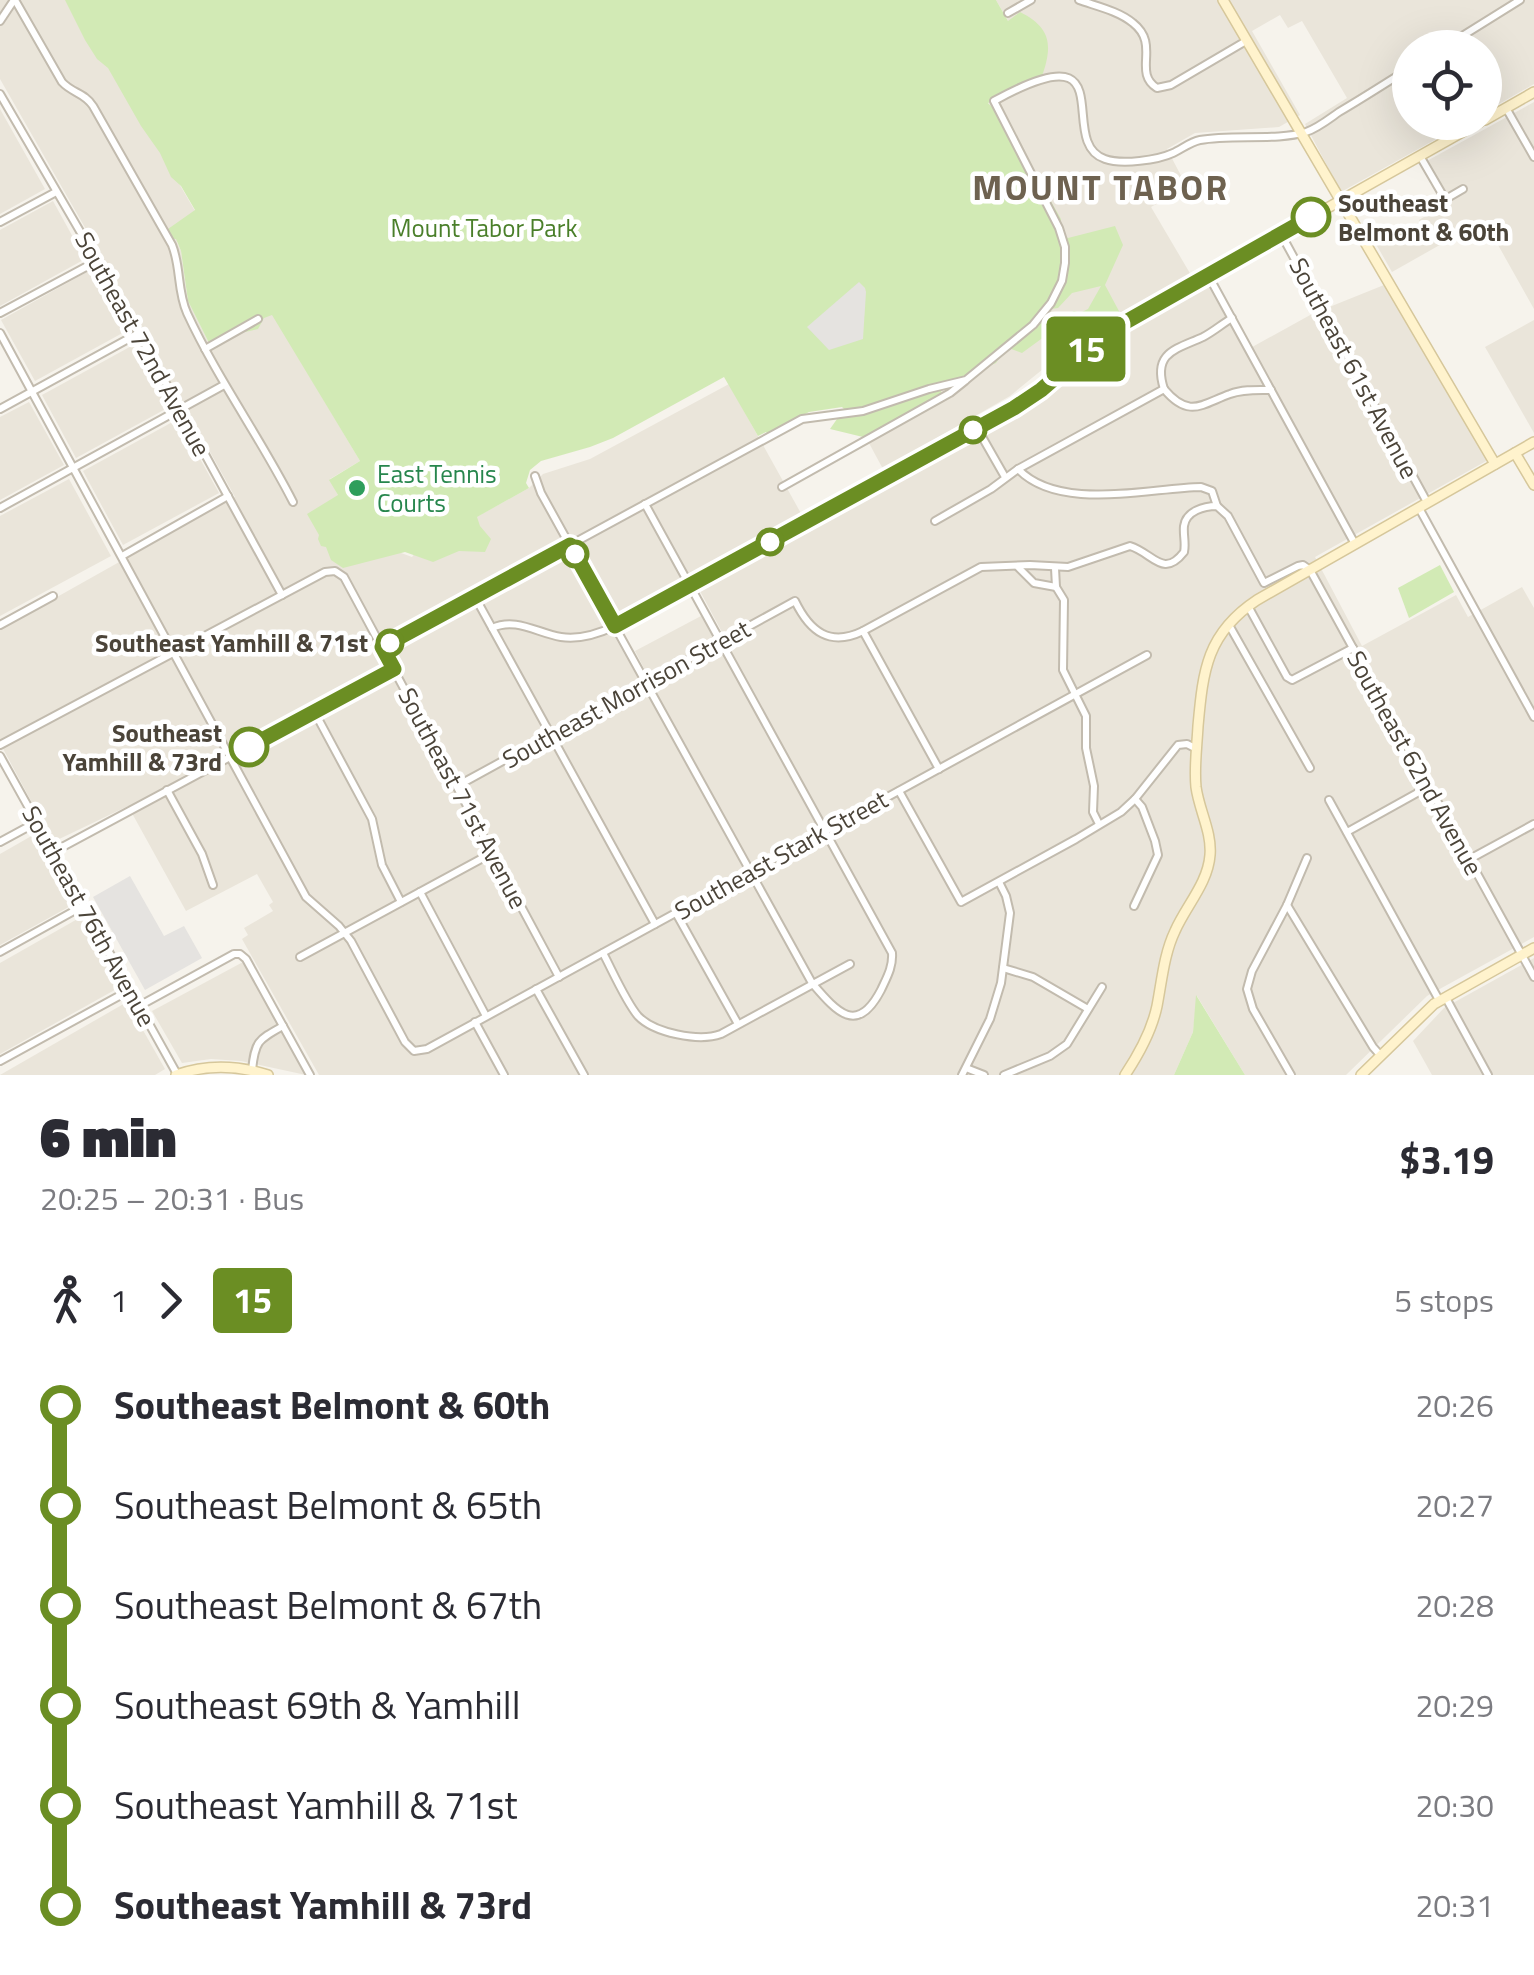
<!DOCTYPE html>
<html lang="en">
<head>
<meta charset="utf-8">
<style>
  :root { --surface:#fff; --page:#f2f2f3; --text:#2b2b33; --muted:#7c7c81 }
  body { margin:0; font-family:"Titillium Web",sans-serif; background:var(--page); color:var(--text); height:100vh; display:flex; flex-direction:column; font-size:38px; white-space:nowrap }
  * { box-sizing:border-box; margin:0 }
  p { font-size:32px; color:var(--muted) }
  .icon { flex:none; width:55px; height:55px; fill:none; stroke:currentColor; stroke-width:2; stroke-linecap:round; stroke-linejoin:round }
  .map { position:relative; height:1075px; overflow:hidden }
  .panel { display:flex; flex-direction:column; background:var(--surface); flex:1 }
  .panel>* { flex:none }
  .badge { padding:0 20px; border-radius:8px; font-size:35px; line-height:65px }
  .buttons { position:absolute; left:1392px; top:30px; display:grid; gap:20px }
  .buttons a { display:grid; place-items:center; width:110px; height:110px; border-radius:50%; background:var(--surface); box-shadow:0 10px 40px #0002; font-size:50px }
  .map>.badge { position:absolute; translate:-50% -50%; box-shadow:0 0 0 5px #fff }
  .legs { display:flex; align-items:center; gap:15px; height:110px; padding:0 40px; font-size:32px }
  .legs p { margin-inline-start:auto }
  .headline { display:flex; align-items:center; justify-content:space-between; height:170px; padding:0 40px }
  h1 { font-size:55px; font-weight:800; line-height:75px }
  ul { padding:0 40px; list-style:none }
  li { display:flex; align-items:center; gap:35px; height:100px; font-size:38px }
  li i { display:grid; place-items:center; width:15px; height:100%; margin:0 12px; background:currentColor }
  li i::after { content:''; width:25px; height:25px; margin:-12px; border:8px solid; border-radius:50%; background:var(--surface) }
  li p { margin-inline-start:auto }
  li:first-child i { background:linear-gradient(#0000 50%,currentColor 0) }
  li:last-child i { background:linear-gradient(currentColor 50%,#0000 0) }
  .map>svg:first-child { display:block }
</style>
</head>
<body>
<div class="map">
<svg width="1534" height="1075" viewBox="0 0 1534 1075">
  <rect width="100%" height="100%" fill="#f6f3ec"/>
  <g fill="#eae5da" fill-rule="evenodd">
    <path d="M0,0H72L195,211L191,214L177,242L181,251L188,301L209,343L269,308L360,461L330,479L338,495L382,546L412,557L418,549L529,488L543,474L590,459L729,384L803,517L1010,420L1044,397L1105,343L1206,282L1245,351L1312,314L1384,285L1488,460L1315,557L1362,646L1456,595L1468,617L1522,587L1534,608V937L1427,996L1346,1075H1245L1197,996L1193,1032L1174,1075H319L242,939L248,935L244,928L273,911L269,905L273,902L257,874L186,911L128,806L53,842L0,743V629L235,497L107,266L0,79ZM693,578L723,634L714,639L701,616L635,651L648,676L639,680L608,625Z"/>
    <polygon points="996,0 1534,0 1534,84 1485,112 1485,48 1410,48 1410,122 1465,123 1341,192 1305,124 1347,98 1302,21 1288,28 1280,15 1252,31 1300,115 1279,127 1195,133 1167,149 1187,187 1151,207 1191,275 1086,334 1010,396 883,469 863,432 1001,135 986,94 1037,71"/>
    <polygon points="1534,102 1534,309 1484,220 1392,272 1373,239 1400,223 1406,235 1422,226 1419,220 1450,201 1425,162"/>
    <polygon points="0,109 45,189 0,214"/>
    <polygon points="53,201 85,259 0,306 0,230"/>
    <polygon points="94,268 128,330 35,381 1,320"/>
    <polygon points="1534,320 1534,433 1485,347"/>
    <polygon points="137,343 171,406 76,458 42,395"/>
    <polygon points="29,402 64,465 0,500 0,417"/>
    <polygon points="178,419 219,493 123,545 83,471"/>
    <polygon points="69,479 111,556 0,616 0,516"/>
    <polygon points="35,834 74,904 0,945 0,854"/>
    <polygon points="81,917 120,987 0,1054 0,963"/>
    <polygon points="1534,958 1534,1075 1432,1075 1413,1041 1444,1008"/>
    <polygon points="243,962 306,1075 241,1061 211,1059 182,1063 152,1011"/>
    <polygon points="127,1002 165,1069 155,1075 0,1075"/>
  </g>
  <g fill="#d2eab5">
    <path d="M65,0H996L1008,21L1020,12C1052,28 1053,46 1041,79L1017,92L1005,90L1002,98L988,103L1004,119L1061,219L1060,234L1068,238L1115,226L1123,245L1105,285L1120,313L1076,344L1062,318L1074,311L1080,313L1088,309L1101,286L1072,293L1058,308L1043,310L1042,318L1048,334L1022,353L1006,347L996,363L942,386L939,404L863,437L830,429L844,409L842,407L809,412L768,434L766,432L758,436L724,377L613,438L590,447L541,461L530,470L526,483L529,488L477,517L480,526L491,539L485,552L459,551L433,562L405,552L343,568L331,560L326,547L321,546L318,539L319,535L307,514L338,495L329,480L360,461L272,315L264,318L258,329C240,334 225,334 209,343L188,301L181,251L176,239H173L168,229L195,210L181,186L171,177L160,153L141,126L108,68L97,59L85,40Z"/>
    <polygon points="1440,565 1454,592 1409,618 1398,588"/>
    <polygon points="1196,995 1245,1075 1174,1075 1193,1032"/>
  </g>
  <g fill="#e5e3e0">
    <polygon points="859,282 865,288 866,292 863,339 829,350 807,327"/>
    <polygon points="130,876 164,936 184,926 202,958 145,990 93,897"/>
  </g>
  <g fill="none" stroke-linecap="round" stroke-linejoin="round">
    <defs>
      <g id="street">
        <path d="M15,0L62,82C72,93 85,93 93,106L172,245C181,267 177,291 187,313C218,380 260,437 293,502"/>
        <path d="M1079,0C1096,6 1119,11 1133,23C1161,45 1132,72 1157,88L1171,85L1246,41"/>
        <polyline points="1008,13 1031,0"/>
        <polyline points="0,21 14,0"/>
        <polyline points="1443,48 1520,0"/>
        <polyline points="0,94 127,312 282,595"/>
        <polyline points="1506,108 1534,157"/>
        <polyline points="1420,156 1445,199"/>
        <polyline points="1432,207 1463,189"/>
        <polyline points="0,222 56,192"/>
        <polyline points="1281,234 1427,502"/>
        <polyline points="1208,275 1355,544"/>
        <polyline points="0,313 97,261"/>
        <polyline points="0,333 306,897 339,926 351,941 405,1042 414,1051 427,1049 1147,655"/>
        <polyline points="205,349 258,319"/>
        <path d="M1164,389C1189,419 1202,404 1230,394C1243,389 1258,390 1271,390"/>
        <path d="M1164,389C1152,352 1177,349 1203,337C1213,332 1222,324 1232,318"/>
        <polyline points="0,409 139,333"/>
        <polyline points="977,428 1005,477"/>
        <path d="M1018,469C1059,512 1148,488 1201,487L1212,491L1217,506"/>
        <path d="M535,476L541,493L812,983C837,1012 857,1036 881,990C887,977 893,967 892,953L645,504"/>
        <polyline points="782,487 950,393 965,381"/>
        <polyline points="0,508 224,385"/>
        <polyline points="1419,508 1534,717"/>
        <polyline points="935,521 991,489 1018,469 1164,389"/>
        <polyline points="122,556 228,496"/>
        <polyline points="1018,567 1034,583 1056,587"/>
        <polyline points="1055,568 1056,587 1064,600 1063,670 1086,716 1086,748 1094,786 1093,812 1099,824"/>
        <polyline points="475,597 655,924"/>
        <polyline points="1248,606 1287,677 1292,680 1353,648"/>
        <polyline points="0,625 53,596"/>
        <polyline points="1229,625 1310,768"/>
        <path d="M492,628C516,617 537,633 561,637C580,640 598,634 615,626"/>
        <polyline points="863,631 939,769"/>
        <path d="M382,647L802,419L863,411L929,389L966,380L1033,325L1051,303L1062,281L1065,263V247L1059,228L994,101C1128,27 1054,142 1105,159C1122,165 1158,160 1173,153C1182,149 1190,142 1200,140C1231,134 1277,141 1306,132C1318,128 1329,119 1339,112C1363,98 1386,83 1410,68"/>
        <polyline points="314,711 372,819 382,865 401,902"/>
        <polyline points="0,745 325,572 335,571 344,577 559,977"/>
        <polyline points="0,756 177,1074"/>
        <path d="M457,786L795,601C810,632 830,647 863,631L981,567L1030,565L1068,567L1130,546C1153,553 1163,579 1184,552C1186,543 1183,535 1184,526C1186,511 1204,506 1217,506L1228,516L1264,583L1298,566L1303,565L1310,570L1534,977"/>
        <polyline points="167,790 202,854 213,885"/>
        <polyline points="899,791 961,902 1076,839 1121,812 1135,799 1178,745 1187,744 1197,749"/>
        <polyline points="1329,800 1439,1000"/>
        <polyline points="1347,832 1428,787"/>
        <polyline points="0,842 37,822"/>
        <polyline points="53,852 394,669"/>
        <polyline points="1468,860 1534,824"/>
        <polyline points="420,892 486,1016"/>
        <polyline points="1287,905 1373,1047 1381,1056"/>
        <polyline points="1134,906 1158,855 1155,841 1142,807 1135,799"/>
        <polyline points="676,913 738,1024"/>
        <polyline points="0,952 83,906"/>
        <path d="M603,953C612,970 626,1002 638,1016C654,1033 699,1042 721,1034L850,964"/>
        <polyline points="300,957 492,853"/>
        <polyline points="1003,968 1033,977 1088,1009"/>
        <polyline points="536,989 584,1075"/>
        <polyline points="1446,998 1488,1075"/>
        <polyline points="139,1006 234,954 240,954 246,959 310,1075"/>
        <polyline points="475,1022 504,1075"/>
        <polyline points="0,1061 130,990"/>
        <polyline points="966,1068 984,1075"/>
        <path d="M252,1070C255,1041 258,1040 283,1026"/>
        <polyline points="962,1075 990,1019 1001,983 1010,913 1006,896 999,882"/>
        <polyline points="1004,1075 1050,1056 1067,1044 1102,987"/>
        <polyline points="1291,1075 1253,1009 1247,989 1252,971 1287,905 1307,858"/>
      </g>
      <g id="secondary">
        <polyline points="1223,0 1495,464"/>
        <polyline points="1485,120 1534,92"/>
        <polyline points="1515,453 1534,485"/>
        <path d="M615,626L1014,408C1053,385 1081,349 1120,325L1480,122"/>
        <path d="M176,1075C207,1064 237,1065 268,1075"/>
        <path d="M1125,1075C1139,1054 1152,1030 1157,1006C1162,980 1164,954 1175,931C1186,906 1208,883 1210,855C1212,832 1199,810 1196,787C1194,767 1197,746 1198,726C1203,670 1207,633 1257,600L1534,442"/>
        <polyline points="1361,1075 1434,1004 1534,948"/>
      </g>
    </defs>
    <use href="#street" stroke="#c2bbae" stroke-width="10"/>
    <use href="#secondary" stroke="#d6c79b" stroke-width="12"/>
    <use href="#street" stroke="#fff" stroke-width="6"/>
    <use href="#secondary" stroke="#fff3cd" stroke-width="9"/>
  </g>
  <g fill="none" stroke-linecap="round" stroke-linejoin="round">
    <defs>
      <polyline id="line-1" points="249,747 394,669 382,647 570,545 615,626 1014,408 1041,390 1108,332 1311,217"/>
    </defs>
    <use href="#line-1" stroke="#fff" stroke-width="22"/>
    <use href="#line-1" stroke="#6b8e23" stroke-width="15"/>
  </g>
  <g fill="#fff" stroke="#6b8e23" stroke-width="5">
    <circle cx="1311" cy="217" r="18"/>
    <circle cx="973" cy="430" r="12"/>
    <circle cx="770" cy="542" r="12"/>
    <circle cx="575" cy="554" r="12"/>
    <circle cx="390" cy="643" r="12"/>
    <circle cx="249" cy="747" r="18"/>
  </g>
  <circle fill="#2e9e5b" stroke="#fff" stroke-width="4" cx="357" cy="488" r="10"/>
  <g text-anchor="middle" dominant-baseline="central" stroke-width="9" stroke-linejoin="round" paint-order="stroke">
    <g font-size="25" font-weight="bold" fill="#4b4439" stroke="#fff" text-anchor="end">
      <text x="1338" y="203" text-anchor="start">Southeast<tspan x="1338" dy="29">Belmont &amp; 60th</tspan></text>
      <text x="368" y="643">Southeast Yamhill &amp; 71st</text>
      <text x="222" y="733">Southeast<tspan x="222" dy="29">Yamhill &amp; 73rd</tspan></text>
    </g>
    <g font-size="25" fill="#4a7f2a" stroke="#fff">
      <text x="484" y="228">Mount Tabor Park</text>
    </g>
    <g font-size="25" fill="#4b4439" stroke="#fff">
      <text transform="translate(143 344) rotate(61)">Southeast 72nd Avenue</text>
      <text transform="translate(1354 368) rotate(62)">Southeast 61st Avenue</text>
      <text transform="translate(626 694) rotate(-29)">Southeast Morrison Street</text>
      <text transform="translate(1415 763) rotate(61)">Southeast 62nd Avenue</text>
      <text transform="translate(463 798) rotate(62)">Southeast 71st Avenue</text>
      <text transform="translate(781 855) rotate(-29)">Southeast Stark Street</text>
      <text transform="translate(89 916) rotate(61)">Southeast 76th Avenue</text>
    </g>
    <g font-size="25" fill="#27864d" stroke="#fff" text-anchor="start">
      <text x="377" y="474">East Tennis<tspan x="377" dy="29">Courts</tspan></text>
    </g>
    <g font-size="35" font-weight="bold" letter-spacing="2.5" fill="#6e6250" stroke="#fff">
      <text x="1101" y="187">MOUNT TABOR</text>
    </g>
  </g>
</svg>
<div class="buttons">
<a><svg class="icon" aria-label="locate" viewBox="0 0 24 24"><circle cx="12" cy="12" r="6"/><path d="M12 2v4M12 18v4M2 12h4M18 12h4"/></svg></a>
</div>
<b class="badge" style="left:1086px;top:349px;background:#6b8e23;color:#fff">15</b>
</div>
<section class="panel">
<div class="headline"><div><h1>6 min</h1><p>20:25 – 20:31 · Bus</p></div><b>$3.19</b></div>
<div class="legs"><svg class="icon" aria-label="walk" viewBox="0 0 24 24"><circle cx="13" cy="4" r="2"/><path d="M13 8l-2 6 4 7M11 14l-3 7M7 12l3-4h3l4 4"/></svg>1<svg class="icon" aria-label="forward" viewBox="0 0 24 24"><path d="M9 5l7 7-7 7"/></svg><b class="badge" style="background:#6b8e23;color:#fff">15</b><p>5 stops</p></div>
<ul>
<li><i style="color:#6b8e23"></i><b>Southeast Belmont &amp; 60th</b><p>20:26</p></li>
<li><i style="color:#6b8e23"></i><span>Southeast Belmont &amp; 65th</span><p>20:27</p></li>
<li><i style="color:#6b8e23"></i><span>Southeast Belmont &amp; 67th</span><p>20:28</p></li>
<li><i style="color:#6b8e23"></i><span>Southeast 69th &amp; Yamhill</span><p>20:29</p></li>
<li><i style="color:#6b8e23"></i><span>Southeast Yamhill &amp; 71st</span><p>20:30</p></li>
<li><i style="color:#6b8e23"></i><b>Southeast Yamhill &amp; 73rd</b><p>20:31</p></li>
</ul>
</section>
</body>
</html>
